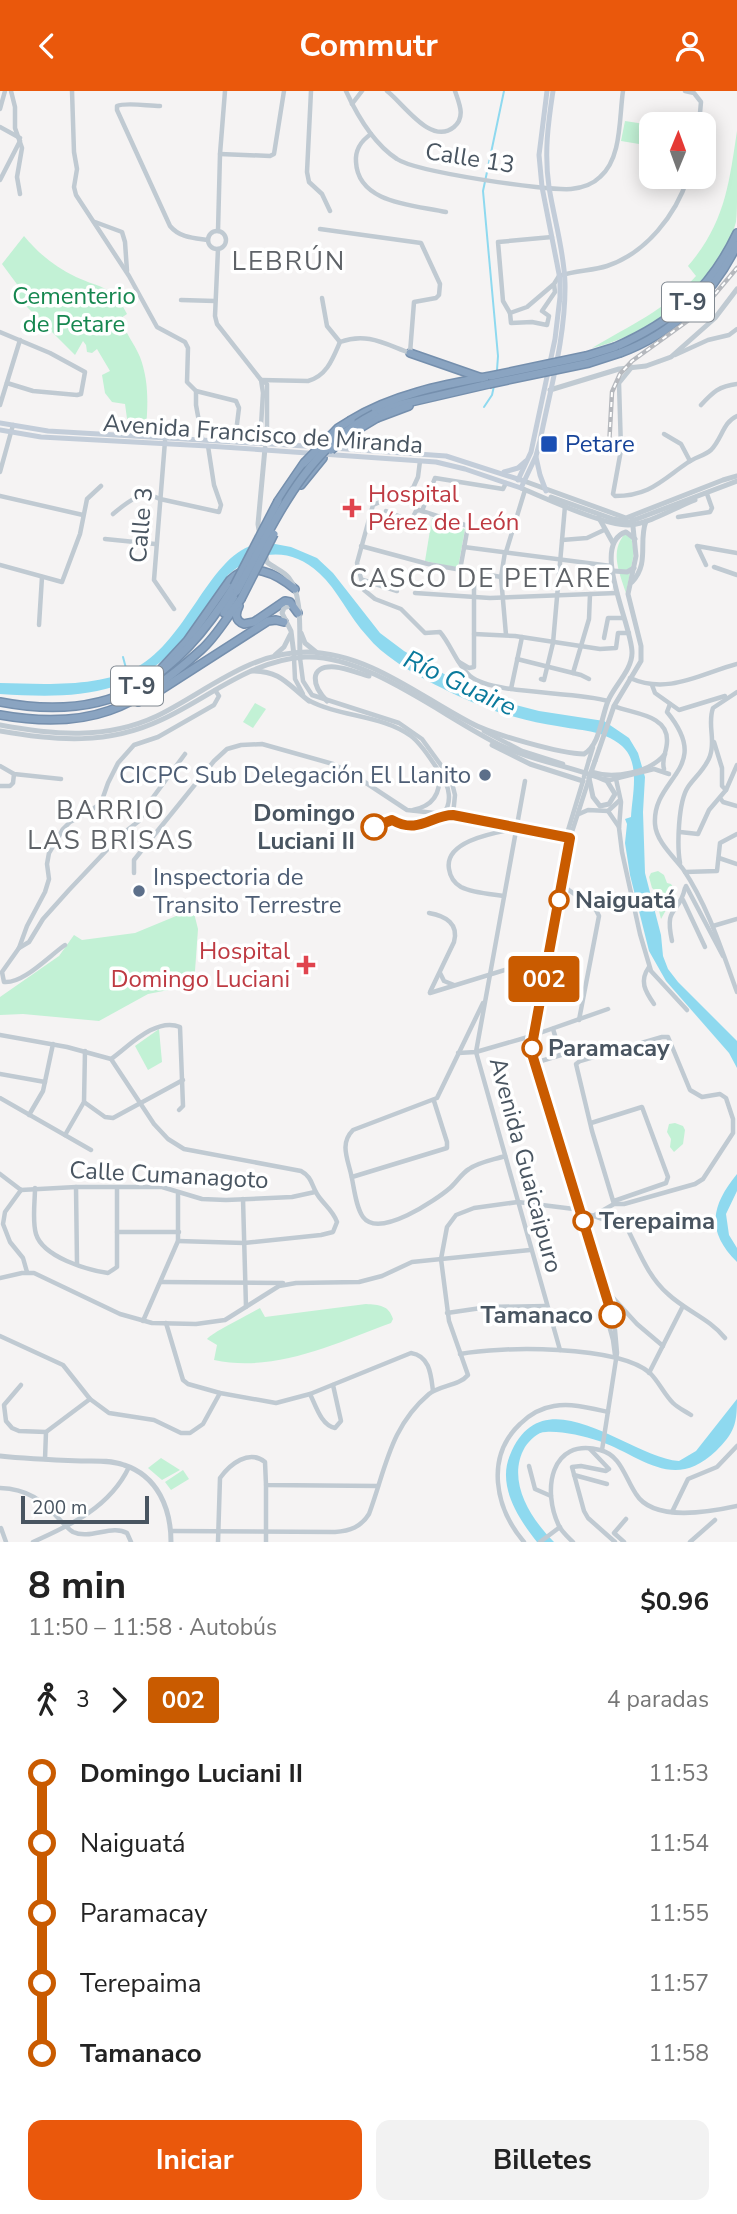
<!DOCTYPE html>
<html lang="es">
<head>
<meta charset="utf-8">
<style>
  :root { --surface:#fff; --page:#f2f2f2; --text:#222; --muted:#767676; --accent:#ea580c }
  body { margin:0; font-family:"Nunito Sans",sans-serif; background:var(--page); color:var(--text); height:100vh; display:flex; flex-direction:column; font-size:26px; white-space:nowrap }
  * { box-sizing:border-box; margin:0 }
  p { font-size:23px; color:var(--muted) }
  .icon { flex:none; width:38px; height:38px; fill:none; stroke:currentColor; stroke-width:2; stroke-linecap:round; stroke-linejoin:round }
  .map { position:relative; height:1451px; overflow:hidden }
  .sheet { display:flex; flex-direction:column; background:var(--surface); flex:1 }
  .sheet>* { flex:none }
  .badge { padding:0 14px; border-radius:5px; font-size:24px; line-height:46px }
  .needle { width:46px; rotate:1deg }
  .tools { position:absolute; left:639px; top:21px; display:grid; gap:14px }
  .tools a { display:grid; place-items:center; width:77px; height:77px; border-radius:14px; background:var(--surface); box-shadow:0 4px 18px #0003; font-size:35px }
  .scale { position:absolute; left:21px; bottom:18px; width:128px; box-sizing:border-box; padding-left:7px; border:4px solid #495561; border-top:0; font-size:19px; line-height:24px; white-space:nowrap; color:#495561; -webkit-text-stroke:5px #fff; paint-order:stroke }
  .map>.badge { position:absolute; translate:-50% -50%; box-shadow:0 0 0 4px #fff }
  .legs { display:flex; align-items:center; gap:10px; height:77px; padding:0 28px; font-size:23px }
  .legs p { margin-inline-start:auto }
  .head { display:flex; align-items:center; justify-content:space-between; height:119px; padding:0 28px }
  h1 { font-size:38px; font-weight:700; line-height:52px }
  .cta { display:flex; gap:14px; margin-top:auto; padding:14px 28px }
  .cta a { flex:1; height:80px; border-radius:14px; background:var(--accent); color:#fff; font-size:28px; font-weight:700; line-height:80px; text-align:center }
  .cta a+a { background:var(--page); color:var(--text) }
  ul { padding:0 28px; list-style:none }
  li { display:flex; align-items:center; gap:24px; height:70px; font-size:26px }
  li i { display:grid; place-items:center; width:10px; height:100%; margin:0 9px; background:currentColor }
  li i::after { content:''; width:18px; height:18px; margin:-9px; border:5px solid; border-radius:50%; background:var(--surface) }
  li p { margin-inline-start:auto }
  li:first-child i { background:linear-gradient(#0000 50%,currentColor 0) }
  li:last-child i { background:linear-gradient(currentColor 50%,#0000 0) }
  header { display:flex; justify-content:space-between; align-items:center; height:91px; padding:0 28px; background:var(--accent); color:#fff; font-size:32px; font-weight:700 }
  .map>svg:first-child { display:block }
</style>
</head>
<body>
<header><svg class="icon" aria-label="back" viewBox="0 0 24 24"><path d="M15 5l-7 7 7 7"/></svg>Commutr<svg class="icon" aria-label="person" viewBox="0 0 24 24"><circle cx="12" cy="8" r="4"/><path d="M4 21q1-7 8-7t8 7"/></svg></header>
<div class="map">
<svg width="737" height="1451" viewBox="0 0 737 1451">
  <rect width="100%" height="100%" fill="#f5f3f3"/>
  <g fill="#c2f1d5">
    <polygon points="625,30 651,34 651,55 621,50"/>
    <path d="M737,40C737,61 737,83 737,104C737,113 737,123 736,131C721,190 649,245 592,257C629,235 667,218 696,185L688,175C725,132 729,93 737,40Z"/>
    <path d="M24,145C39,163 55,176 76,186C102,198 113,194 127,223L121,227C125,242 134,252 140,266C149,290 148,313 146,337L128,335L125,313L112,311L105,302L102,284L110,280L97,258L92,262L87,261L86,254L83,250L75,264L17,206L19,196L2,173Z"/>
    <polygon points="432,427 465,438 458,477 425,470"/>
    <path d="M625,443L631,445L634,462L626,502C620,483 609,460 625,443Z"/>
    <polygon points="255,612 266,618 253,637 243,631"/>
    <polygon points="658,780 664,784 667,792 671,793 676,801 675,805 663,806 666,819 661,828 655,804 658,802 652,797 649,786 651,782"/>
    <polygon points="193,818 198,838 194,894 148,903 99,930 23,923 0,924 0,906 59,865 74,844 82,849 135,842"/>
    <polygon points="159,938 162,971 148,979 135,955"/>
    <polygon points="675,1032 683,1035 685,1039 683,1053 674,1061 670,1056 671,1048 667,1041 669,1033"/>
    <path d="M366,1213C379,1214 389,1214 393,1228L391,1232C334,1253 275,1282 214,1269L217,1254L207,1248C213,1241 248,1224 260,1217L265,1226Z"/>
    <polygon points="161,1367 180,1379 162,1389 148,1377"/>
    <polygon points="183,1379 189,1388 171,1399 165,1391"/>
  </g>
  <g fill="#8ed9ef">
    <path d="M275,453L291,456L317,467L333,482L380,542L404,560L472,599L496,609L539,620L604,630L629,647L638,662L645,686L643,721L645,782L661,844L663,865L668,878L678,891L737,950V977L729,962L666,890L649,860L630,784L625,752L627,733L625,728L631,726C632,704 641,672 622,655C602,638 580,640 557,635C543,633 529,630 515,626C482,618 423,590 395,570C385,563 375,555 367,545C349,526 338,499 319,482C290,455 256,459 228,484C212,508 196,536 175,558C126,608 65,607 0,603V592C42,593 99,597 137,576C186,550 209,467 253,454C260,452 268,453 275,453Z"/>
    <path d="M737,1083V1100L726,1123L729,1144L737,1157V1171C706,1140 711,1115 737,1083Z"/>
    <path d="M737,1308C737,1334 734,1342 716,1360C673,1401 642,1365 599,1350C583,1345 562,1340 546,1341C537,1341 530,1349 525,1356C506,1389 530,1427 554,1451H537C518,1427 497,1395 510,1364C543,1282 629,1366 679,1370L696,1360Z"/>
  </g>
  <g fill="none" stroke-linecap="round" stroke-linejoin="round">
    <g stroke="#8ed9ef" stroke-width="2">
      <polyline points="497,279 498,265 483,100 504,0"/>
      <polyline points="484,316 492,304 494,295"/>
      <polyline points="123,566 127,581"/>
    </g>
    <defs>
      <g id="motorway">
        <path d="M615,256C672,231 710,199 737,142"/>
        <polyline points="410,262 482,287"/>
        <path d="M620,262C672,243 713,204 737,154"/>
        <polyline points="374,323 394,315 489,293"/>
        <polyline points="377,327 409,315"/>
        <path d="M351,329C393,303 443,294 491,285"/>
        <polyline points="301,394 323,367"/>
        <polyline points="278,410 304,372"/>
        <path d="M239,515C235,523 235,530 244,533L254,531L285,510L290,511L298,522"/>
        <polyline points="224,522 237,500"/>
        <path d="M162,577L187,550L230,489C250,469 277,483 295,498"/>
        <path d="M0,611C113,633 176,588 234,495"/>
        <polyline points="138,611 159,600 268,530 276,529 284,531"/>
        <path d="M0,624C89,640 135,618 201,559C217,545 228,524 241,508"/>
      </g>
    </defs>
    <use href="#motorway" stroke="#758fad" stroke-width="10"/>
    <g stroke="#c0cad2" stroke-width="4.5">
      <polyline points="11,0 15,16 15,37 22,57 17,86 20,103"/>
      <polyline points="72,0 74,61 77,78 74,96 76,104 129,185 157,236 185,251 188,257 187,291 196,300 196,314 202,347"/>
      <polyline points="311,0 307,81 309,91 322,103 330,120"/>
      <path d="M346,0C357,24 374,53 397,68C416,81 546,100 571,98C581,97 592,94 600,86C622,67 619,27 623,0"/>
      <path d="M387,0C404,13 431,55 454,36C466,26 459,12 455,0"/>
      <polyline points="685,0 694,2 701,11 699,33"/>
      <polyline points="352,13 362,0"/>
      <path d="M160,15C148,15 126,11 117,15V19L170,135C180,147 194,147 208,149"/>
      <polyline points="0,18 5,0"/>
      <polyline points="0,36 20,47"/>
      <path d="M371,43C361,50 355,58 356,71C358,113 415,114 446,121"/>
      <polyline points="220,63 270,65 274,63 284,0"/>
      <polyline points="0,89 20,50"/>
      <polyline points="95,131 122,141 125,151 127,180"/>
      <circle cx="217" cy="149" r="9"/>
      <polyline points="218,140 220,63 225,0"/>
      <polyline points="218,158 215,225 217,233 261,289 267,293 267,352"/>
      <path d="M554,193L555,201L542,220L549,225L547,234L532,231L511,232L510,222L527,216L554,193L559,185C575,179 592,180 607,175C646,162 676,124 688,86"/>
      <polyline points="322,207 327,235 340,251"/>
      <polyline points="181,209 215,210"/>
      <polyline points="510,222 503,210 498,151 552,146"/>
      <polyline points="0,241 50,262 85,281 81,303 77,304 33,300 7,292"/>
      <polyline points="675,264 708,249 729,244 737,238"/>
      <path d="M632,276L619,292L621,359L613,403L615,405C649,405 661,390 687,372C695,366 704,365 711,359C722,348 723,331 737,325"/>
      <path d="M261,289L308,290C327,285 333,267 340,251C367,241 385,253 410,262L414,211L436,207L439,204L440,193L421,152L320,138"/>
      <polyline points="196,300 236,310 239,317 235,349"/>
      <polyline points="0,314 20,249"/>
      <path d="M701,314C713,301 719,295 737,293"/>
      <polyline points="664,343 681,353 690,370"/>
      <polyline points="165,350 154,489 174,518"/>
      <polyline points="260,351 263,302 261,289"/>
      <path d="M420,370L418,386L413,397L373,414L357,472L364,499L375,508L401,518L425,542L440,541C452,555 456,573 470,585C493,604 575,600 608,610"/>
      <polyline points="0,381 13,334"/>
      <polyline points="0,405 83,424"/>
      <polyline points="386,420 411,430 416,420 419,419 468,435 460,479"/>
      <polyline points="422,420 435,387 503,398 506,392"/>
      <path d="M113,423C127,411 142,398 160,408L219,421L221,414L214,394L208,355"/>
      <polyline points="678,426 710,421 712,417 707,403"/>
      <polyline points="105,448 155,453"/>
      <polyline points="562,449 587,447 604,439"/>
      <polyline points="361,455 428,473 501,486"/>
      <polyline points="464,456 611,475"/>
      <polyline points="505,461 501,486 506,544"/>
      <polyline points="506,461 525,399"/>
      <polyline points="0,474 62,491 80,443 87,408 101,395"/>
      <polyline points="706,474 697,455 737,462"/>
      <polyline points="714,476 737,484"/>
      <polyline points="363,489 397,500"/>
      <polyline points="415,502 490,507 617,502"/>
      <polyline points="39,534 42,486"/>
      <polyline points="474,543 515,545 600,558 616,557 618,542 629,542"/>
      <polyline points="604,547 608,527 624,527"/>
      <polyline points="294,567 295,588 303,603"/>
      <polyline points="300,567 303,590 312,604 399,632 422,648 451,688 455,704 453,724"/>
      <polyline points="517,568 581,584 589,588"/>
      <polyline points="459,571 469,577 474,576 474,481"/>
      <polyline points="573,582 589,528 590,503"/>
      <path d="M630,587C668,604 700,583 737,573"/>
      <polyline points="541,588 544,589 553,552 565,415"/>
      <polyline points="652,594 655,602 679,619 725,605"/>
      <polyline points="511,598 522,546"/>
      <path d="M308,609C339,626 383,624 411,645C423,654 432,671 441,683C449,695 453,711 443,723"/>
      <path d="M670,613L667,621C714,678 652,686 655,733C656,750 673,765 683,778C708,815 722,860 737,901"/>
      <path d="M614,615C632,623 668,623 667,650C667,661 661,668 664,678"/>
      <polyline points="484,640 522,660 563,673"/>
      <polyline points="714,651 722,677 722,695 726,699"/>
      <polyline points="589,669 593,656"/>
      <polyline points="0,675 14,683 61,688"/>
      <path d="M592,681C613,688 650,682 665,663"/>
      <polyline points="589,688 570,747 532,958 615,1239 617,1262 602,1359"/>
      <polyline points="604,688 610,689 654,678 669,683"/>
      <polyline points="616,688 621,711 619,737 622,761 640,843 651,880 687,919"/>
      <polyline points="525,690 476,961 560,1259"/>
      <polyline points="583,690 566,746 526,960 597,1191 613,1249 615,1264"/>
      <polyline points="0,695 10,695 13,692 14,683"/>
      <polyline points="720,707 723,711 737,715"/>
      <path d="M413,719C433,715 441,703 439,683"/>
      <polyline points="608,720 619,736"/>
      <polyline points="579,723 588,719 608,720 620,709"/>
      <polyline points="680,741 698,743 709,719 726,699 737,674"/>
      <polyline points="719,767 737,773"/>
      <path d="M680,772C677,755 678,711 688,696C695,686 706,677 710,665C716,648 707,634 713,617L737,601"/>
      <polyline points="685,781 717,780 720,752 737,743"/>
      <polyline points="134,782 134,769 214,670 227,658 241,654 262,653 333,673 357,686 407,719 453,724 566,747"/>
      <polyline points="562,794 596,819 599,825 579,929"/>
      <polyline points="686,795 723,865"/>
      <path d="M504,805C491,803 473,802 461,796C454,792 450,785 449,778C444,750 494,742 514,738"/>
      <polyline points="683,809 705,856"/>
      <path d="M429,822C446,825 459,833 454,851L430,901"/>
      <polyline points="713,835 737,828"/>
      <path d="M672,850C664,813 679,825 685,797"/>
      <path d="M65,854C49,865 23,893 4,891L2,881L19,857L27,835L45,801L49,788L47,773L49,762L63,738L70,731L87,722L101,712L108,692L118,672L134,654L158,646L214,614L219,605L215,599"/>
      <polyline points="19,857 29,851 43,828 69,799 121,744 139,730 151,709 185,663"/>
      <path d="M649,876C639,890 645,900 654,913"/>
      <polyline points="440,882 444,890 454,894"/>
      <polyline points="430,902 544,867"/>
      <path d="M483,912L437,1007L353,1039C341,1051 346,1064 350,1079C354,1093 355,1115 363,1126C379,1148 436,1109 450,1097C457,1091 461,1083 469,1078C479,1071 493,1069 505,1065"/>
      <path d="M0,944L67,956L111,968L154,1033L168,1048L184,1058L301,1080C312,1086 311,1093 317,1103C323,1113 333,1119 337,1131L333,1141L321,1144L244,1152L178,1150"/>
      <polyline points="534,944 608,918"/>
      <polyline points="458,962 476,961 528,946"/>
      <path d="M111,968C129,955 156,926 180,936L183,1015L179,1019"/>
      <polyline points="541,970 561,964 553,938"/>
      <polyline points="0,983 45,991"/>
      <polyline points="0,1007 91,1059"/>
      <polyline points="84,1011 105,1026 113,1027 183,989"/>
      <polyline points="29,1024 43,1000 53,953"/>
      <polyline points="591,1032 642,1016 668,1086 666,1092 614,1110"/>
      <polyline points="65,1044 84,1011 85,960"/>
      <polyline points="0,1083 21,1099"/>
      <polyline points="352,1086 447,1057 447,1051 434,1010"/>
      <polyline points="76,1096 77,1173"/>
      <path d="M35,1097C35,1111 32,1130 36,1143C43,1166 87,1179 108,1182L117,1176V1097"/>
      <polyline points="21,1099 76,1096 162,1096 202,1108 226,1109 292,1106 315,1101"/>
      <polyline points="21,1099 5,1121 3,1133 10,1151 23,1167 27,1181"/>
      <polyline points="243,1108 246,1216"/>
      <polyline points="593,1125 614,1113 624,1113 695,1093 703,1088 733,1042 733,1028 726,1007 720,1003 702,1006 690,999 668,946 662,946 580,970 576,973 592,1040 614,1113"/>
      <polyline points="117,1141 179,1141"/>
      <polyline points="0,1187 22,1182 34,1182 120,1223 152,1232 196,1233 225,1229 279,1195 296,1192 359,1191 382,1185 412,1171 530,1159"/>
      <polyline points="161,1191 283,1192"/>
      <polyline points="605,1198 637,1233 663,1255"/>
      <polyline points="447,1222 488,1216 546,1215"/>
      <polyline points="143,1230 178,1150 178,1103"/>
      <path d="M166,1232L183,1289L188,1293L220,1302L276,1312L310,1303L411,1262C430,1265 431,1284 433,1300"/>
      <polyline points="0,1245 63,1274 90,1308 109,1322 154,1329 181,1342 190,1342 203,1333 220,1302"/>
      <path d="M460,1263C500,1255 618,1254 650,1282C659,1291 664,1303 673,1312C678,1317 685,1320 691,1324"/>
      <polyline points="649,1282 683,1215"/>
      <polyline points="21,1294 4,1314 6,1330 12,1337 19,1340 46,1341 90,1308"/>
      <path d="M310,1303C316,1315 321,1334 335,1337L341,1330L333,1294"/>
      <polyline points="590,1358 609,1378 606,1380 581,1375 572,1376 584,1420 588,1427 615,1451"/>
      <polyline points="45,1368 46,1341"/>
      <polyline points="529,1375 535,1398 551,1405"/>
      <polyline points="574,1384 607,1393"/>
      <path d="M0,1397C28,1398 42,1409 61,1430C65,1434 68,1438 73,1441C90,1449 112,1433 127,1442L131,1451"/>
      <polyline points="672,1421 688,1388 717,1376 737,1355"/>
      <polyline points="1,1437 6,1451"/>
      <path d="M171,1440L335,1441C350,1440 361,1436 369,1423C386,1377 390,1336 429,1303C440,1294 459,1295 468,1284L449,1230L441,1168L447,1136L456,1124L474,1117L518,1111L574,1118L627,1137C639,1160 648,1186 668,1203C686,1220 710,1228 725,1247"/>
      <path d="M33,1451C71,1434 110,1416 129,1376"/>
      <path d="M218,1451L220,1387C230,1373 249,1358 265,1371L266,1394L378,1395"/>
      <polyline points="266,1451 266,1394"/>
      <path d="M524,1451C495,1417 485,1366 520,1333C529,1324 541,1317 554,1315C572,1312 590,1317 608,1321"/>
      <polyline points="540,1451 560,1436"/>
      <path d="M573,1451C568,1446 562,1441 559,1435C542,1400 550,1346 600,1359C621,1364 625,1387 636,1403C653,1431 710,1421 737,1415"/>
      <polyline points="624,1451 614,1442 626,1428"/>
      <polyline points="690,1451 715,1429"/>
    </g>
    <g stroke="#c0cad2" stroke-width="5">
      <polyline points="550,299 619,278 646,275 671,266 715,227 737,198"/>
      <polyline points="524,390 626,427 723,389 737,385"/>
      <path d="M521,397C545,407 605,435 629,434C651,432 674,417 695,409"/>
      <polyline points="599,427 613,452"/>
      <polyline points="260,445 258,433 265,357"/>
      <path d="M265,461L267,471C274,477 284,480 289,487C303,504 299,543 300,564"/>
      <polyline points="614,480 627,481 634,477"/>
      <path d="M632,491C650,472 638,451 646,430"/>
      <polyline points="292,514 284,517 282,522 291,540 294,564"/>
      <polyline points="301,542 305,552 316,561"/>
      <polyline points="275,564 284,556 290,544"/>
      <path d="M252,580C281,580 287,593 309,610"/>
      <path d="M327,610C313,596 307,574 335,576C346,577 358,582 369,585"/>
      <path d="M0,634C53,644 106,649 157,625C206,601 249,561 307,561C368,562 419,605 471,632C491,643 562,663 584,663C600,654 601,627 608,610C614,595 632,579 632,562C633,536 589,453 626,441L635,448"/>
      <path d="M0,640C56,650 108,654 161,629C209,607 250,569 305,566C367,563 446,628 502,655C535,671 573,675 607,690L615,703L609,713L600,715L593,706L589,687"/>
      <polyline points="492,654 530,673 583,690"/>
      <polyline points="595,670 614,615 641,570 641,555 628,503 636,465 632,426"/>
      <path d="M0,1365C27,1368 54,1369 81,1370C95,1370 111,1369 124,1374C158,1385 171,1418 171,1451"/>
    </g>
    <g stroke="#c3cdd9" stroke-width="5">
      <polyline points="0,332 48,340 322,356"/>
      <path d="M0,339L41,346L208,355L436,371L465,378L521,397L536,365L540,350C550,299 566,245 565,192C564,159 554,128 549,96C544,63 548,33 553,0"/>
      <polyline points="332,357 446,365 524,390"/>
      <polyline points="536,366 540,384 546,400"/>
      <polyline points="504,381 518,377 526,370"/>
      <polyline points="518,389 531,361 555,248 560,206 560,188 542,96 539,64 547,0"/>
    </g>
    <use href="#motorway" stroke="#8aa4c1" stroke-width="7"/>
    <defs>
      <polyline id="rail" points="609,356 612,301 620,283 632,270 700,221 737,177"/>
    </defs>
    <use href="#rail" stroke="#b5b8bd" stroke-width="4.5"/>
    <use href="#rail" stroke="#fff" stroke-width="2" stroke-dasharray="5" stroke-linecap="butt"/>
    <defs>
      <g id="motorway-bridge">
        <polyline points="491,285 586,265 615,256"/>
        <polyline points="489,293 589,272 620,262"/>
        <polyline points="331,359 352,342 377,327"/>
        <polyline points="304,372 338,337 351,329"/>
        <polyline points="234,495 278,410"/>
        <path d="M237,500C273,435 304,358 374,323"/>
        <polyline points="241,508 274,443"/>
      </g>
    </defs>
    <use href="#motorway-bridge" stroke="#758fad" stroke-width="10" stroke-linecap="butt"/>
    <polyline stroke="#c0cad2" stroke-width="4.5" points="584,686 589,669"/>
    <g stroke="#c0cad2" stroke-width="5">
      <polyline points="551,406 613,428 629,431 737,390"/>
      <polyline points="589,687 595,670"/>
    </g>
    <use href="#motorway-bridge" stroke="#8aa4c1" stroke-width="7"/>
  </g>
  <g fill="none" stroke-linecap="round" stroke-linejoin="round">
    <defs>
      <path id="line-1" d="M374,736L392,729C419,744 431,724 453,724L570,747L532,954V963L612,1224"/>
    </defs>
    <use href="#line-1" stroke="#fff" stroke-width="16"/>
    <use href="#line-1" stroke="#c95b00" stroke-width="10"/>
  </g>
  <rect fill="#1a4fb4" stroke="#fff" stroke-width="2.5" x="540" y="344" width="18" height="18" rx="3.5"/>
  <g fill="#e0444e" stroke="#fff" stroke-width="2.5">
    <path d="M348.5 406.5h7v7h7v7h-7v7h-7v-7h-7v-7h7z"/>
    <path d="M302.5 863.5h7v7h7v7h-7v7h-7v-7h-7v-7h7z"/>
  </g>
  <g fill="#5c6f8a" stroke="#fff" stroke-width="2.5">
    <circle cx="485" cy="684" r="7"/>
    <circle cx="139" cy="800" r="7"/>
  </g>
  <g fill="#fff" stroke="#c95b00" stroke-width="3.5">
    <circle cx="374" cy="736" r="12"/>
    <circle cx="559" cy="809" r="9"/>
    <circle cx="532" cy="957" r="9"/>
    <circle cx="583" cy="1130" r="9"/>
    <circle cx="612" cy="1224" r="12"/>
  </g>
  <g text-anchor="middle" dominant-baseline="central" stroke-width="7" stroke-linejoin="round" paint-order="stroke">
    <g fill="#fff" stroke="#808890" stroke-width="2">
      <rect x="662" y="191.5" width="52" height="39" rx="5"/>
      <rect x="111" y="575.5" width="52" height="39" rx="5"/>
    </g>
    <g font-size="23" font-weight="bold" fill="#495561">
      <text x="688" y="211">T-9</text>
      <text x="137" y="595">T-9</text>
    </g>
    <g font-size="24" fill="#495561" stroke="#fff">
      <text transform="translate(470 67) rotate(9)">Calle 13</text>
      <text transform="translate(263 343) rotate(4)">Avenida Francisco de Miranda</text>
      <text transform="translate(141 434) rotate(-85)">Calle 3</text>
      <text transform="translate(526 1074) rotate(75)">Avenida Guaicaipuro</text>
      <text transform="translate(169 1084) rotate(3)">Calle Cumanagoto</text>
    </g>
    <g font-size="24" fill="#168750" stroke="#fff">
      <text x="74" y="205">Cementerio<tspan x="74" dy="28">de Petare</tspan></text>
    </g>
    <g font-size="24" fill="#164399" stroke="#fff" text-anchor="start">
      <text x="565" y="353">Petare</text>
    </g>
    <g font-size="24" fill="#be3a42" stroke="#fff" text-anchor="start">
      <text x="368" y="403">Hospital<tspan x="368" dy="28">Pérez de León</tspan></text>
      <text x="290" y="860" text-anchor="end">Hospital<tspan x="290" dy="28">Domingo Luciani</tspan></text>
    </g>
    <g font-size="24" fill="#4e5e75" stroke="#fff" text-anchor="end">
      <text x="471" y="684">CICPC Sub Delegación El Llanito</text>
      <text x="153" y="786" text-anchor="start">Inspectoria de<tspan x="153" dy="28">Transito Terrestre</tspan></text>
    </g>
    <g font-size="24" font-weight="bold" fill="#495561" stroke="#fff" text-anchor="start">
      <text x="355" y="722" text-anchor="end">Domingo<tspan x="355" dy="28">Luciani II</tspan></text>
      <text x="575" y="809">Naiguatá</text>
      <text x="548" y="957">Paramacay</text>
      <text x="599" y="1130">Terepaima</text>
      <text x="593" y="1224" text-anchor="end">Tamanaco</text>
    </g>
    <g font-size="26" letter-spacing="2" fill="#5f6368" stroke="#fff">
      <text x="289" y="170">LEBRÚN</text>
      <text x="481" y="487">CASCO DE PETARE</text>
      <text x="111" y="719">BARRIO<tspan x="111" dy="30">LAS BRISAS</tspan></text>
    </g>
    <g font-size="26" font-style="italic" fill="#0a7a9c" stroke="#fff">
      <text transform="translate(460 592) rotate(25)">Río Guaire</text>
    </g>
  </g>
</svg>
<div class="tools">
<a><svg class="needle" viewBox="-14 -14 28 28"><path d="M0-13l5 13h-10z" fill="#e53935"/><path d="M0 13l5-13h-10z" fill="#767676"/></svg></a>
</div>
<div class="scale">200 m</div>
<b class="badge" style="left:544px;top:888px;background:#c95b00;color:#fff">002</b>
</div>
<section class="sheet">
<div class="head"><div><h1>8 min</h1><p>11:50 – 11:58 · Autobús</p></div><b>$0.96</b></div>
<div class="legs"><svg class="icon" aria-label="walk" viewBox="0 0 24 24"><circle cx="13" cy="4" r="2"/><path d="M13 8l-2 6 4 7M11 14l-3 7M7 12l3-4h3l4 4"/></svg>3<svg class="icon" aria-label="forward" viewBox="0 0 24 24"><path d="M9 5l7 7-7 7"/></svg><b class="badge" style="background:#c95b00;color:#fff">002</b><p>4 paradas</p></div>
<ul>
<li><i style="color:#c95b00"></i><b>Domingo Luciani II</b><p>11:53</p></li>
<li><i style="color:#c95b00"></i><span>Naiguatá</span><p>11:54</p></li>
<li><i style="color:#c95b00"></i><span>Paramacay</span><p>11:55</p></li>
<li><i style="color:#c95b00"></i><span>Terepaima</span><p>11:57</p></li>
<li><i style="color:#c95b00"></i><b>Tamanaco</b><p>11:58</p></li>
</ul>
<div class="cta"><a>Iniciar</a><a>Billetes</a></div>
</section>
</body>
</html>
